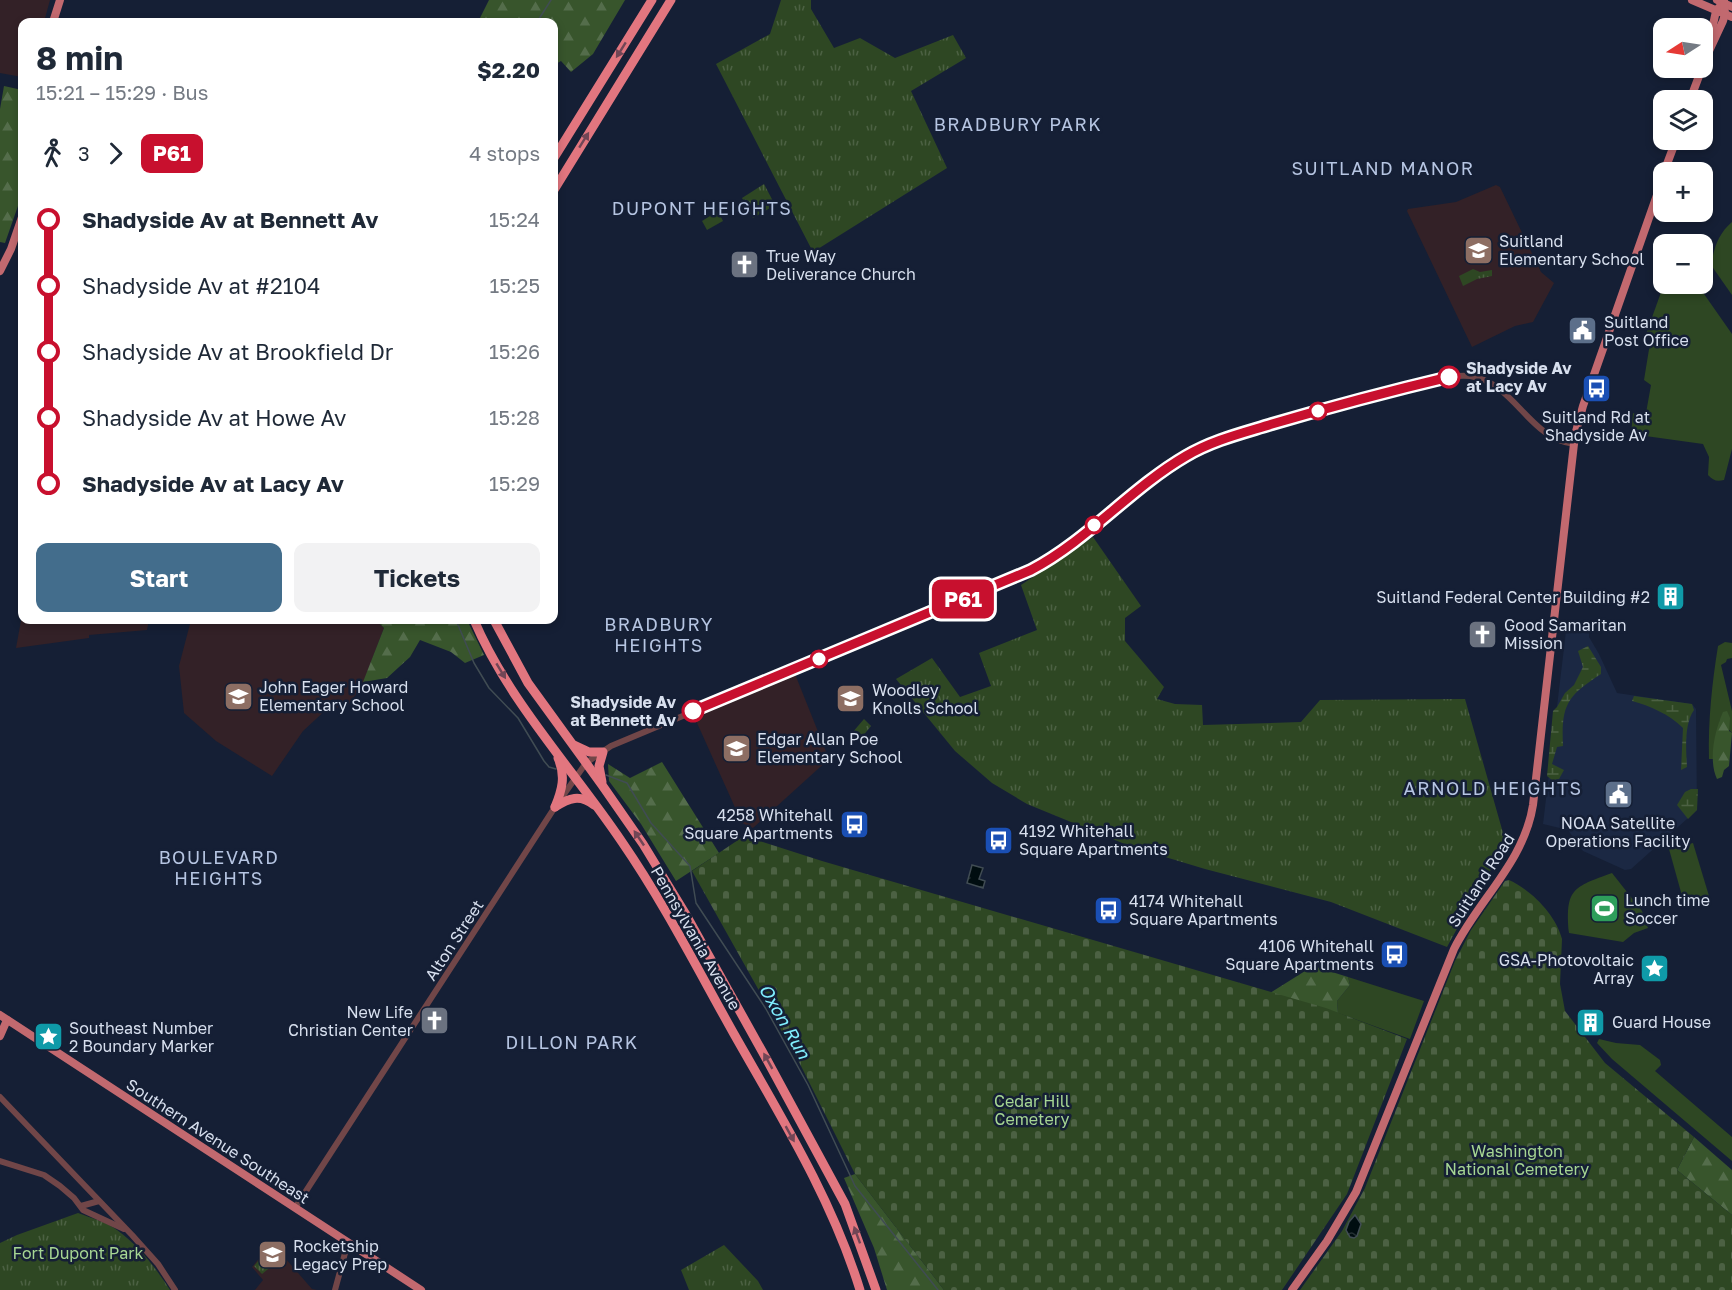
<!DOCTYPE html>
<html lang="en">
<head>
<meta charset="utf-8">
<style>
  :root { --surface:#fff; --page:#f2f2f3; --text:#1f2937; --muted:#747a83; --accent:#436d8c }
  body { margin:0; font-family:"Golos Text",sans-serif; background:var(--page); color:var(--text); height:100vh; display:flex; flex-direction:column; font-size:22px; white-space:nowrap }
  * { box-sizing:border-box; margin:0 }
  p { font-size:20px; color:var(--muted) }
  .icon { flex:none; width:33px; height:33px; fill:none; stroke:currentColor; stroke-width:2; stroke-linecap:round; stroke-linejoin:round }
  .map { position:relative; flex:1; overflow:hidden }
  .panel { position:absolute; left:18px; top:18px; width:540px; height:606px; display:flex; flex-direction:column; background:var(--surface); border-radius:12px; box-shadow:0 3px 9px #0003 }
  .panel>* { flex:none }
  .badge { padding:0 12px; border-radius:9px; font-size:21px; line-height:39px }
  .needle { width:39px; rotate:258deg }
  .controls { position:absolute; left:1653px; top:18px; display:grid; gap:12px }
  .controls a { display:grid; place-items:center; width:60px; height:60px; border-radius:12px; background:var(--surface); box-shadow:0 3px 9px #0003; font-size:30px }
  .map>.badge { position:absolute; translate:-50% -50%; box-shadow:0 0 0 3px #fff }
  .legs { display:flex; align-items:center; gap:9px; height:66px; padding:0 18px; font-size:20px }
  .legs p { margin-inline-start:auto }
  .head { display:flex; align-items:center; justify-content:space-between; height:102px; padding:0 18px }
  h1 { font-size:33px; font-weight:700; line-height:45px }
  .primary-button { display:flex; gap:12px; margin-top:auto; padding:12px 18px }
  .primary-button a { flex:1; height:69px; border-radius:12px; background:var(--accent); color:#fff; font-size:24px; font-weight:700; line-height:69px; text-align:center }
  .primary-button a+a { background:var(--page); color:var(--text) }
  ul { padding:0 18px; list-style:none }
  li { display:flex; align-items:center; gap:21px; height:66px; font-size:22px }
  li i { display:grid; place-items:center; width:9px; height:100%; margin:0 8px; background:currentColor }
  li i::after { content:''; width:15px; height:15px; margin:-8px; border:4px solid; border-radius:50%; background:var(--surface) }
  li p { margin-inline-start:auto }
  li:first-child i { background:linear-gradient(#0000 50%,currentColor 0) }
  li:last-child i { background:linear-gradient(currentColor 50%,#0000 0) }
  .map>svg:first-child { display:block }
</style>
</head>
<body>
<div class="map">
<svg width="1732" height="1290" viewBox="0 0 1732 1290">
  <defs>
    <pattern id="forest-firs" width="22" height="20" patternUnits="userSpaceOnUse" patternTransform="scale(1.5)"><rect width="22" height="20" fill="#38552c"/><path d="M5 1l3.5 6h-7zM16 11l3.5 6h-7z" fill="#546d4b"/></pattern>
    <pattern id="wetland-marsh" width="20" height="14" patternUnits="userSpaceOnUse" patternTransform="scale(1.5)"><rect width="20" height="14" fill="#2e4723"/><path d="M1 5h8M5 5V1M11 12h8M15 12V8" fill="none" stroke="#4c6143"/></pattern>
    <pattern id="cemetery-stones" width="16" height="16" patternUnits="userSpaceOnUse" patternTransform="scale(1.5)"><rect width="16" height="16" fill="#2e4723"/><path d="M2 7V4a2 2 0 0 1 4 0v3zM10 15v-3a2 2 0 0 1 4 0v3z" fill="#4c6143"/></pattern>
    <pattern id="park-tufts" width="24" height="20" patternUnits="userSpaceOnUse" patternTransform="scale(1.5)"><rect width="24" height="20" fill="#2e4723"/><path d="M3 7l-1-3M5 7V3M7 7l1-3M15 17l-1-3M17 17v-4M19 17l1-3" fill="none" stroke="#4c6143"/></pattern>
    <pattern id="water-ripples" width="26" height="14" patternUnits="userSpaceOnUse" patternTransform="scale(1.5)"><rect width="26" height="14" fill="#000d10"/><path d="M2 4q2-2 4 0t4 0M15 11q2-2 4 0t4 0" fill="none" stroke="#243033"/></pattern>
  </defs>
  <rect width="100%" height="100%" fill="#151f35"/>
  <polygon fill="#1b2843" points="1566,631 1589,633 1589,637 1599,654 1617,693 1692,704 1696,709 1697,810 1631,869 1625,870 1583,851 1568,830 1543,824"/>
  <g fill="#332127">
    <polygon points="0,0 50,0 44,22 22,22 22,77 0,73"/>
    <polygon points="1496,185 1500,187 1541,272 1554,283 1533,322 1515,326 1472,347 1407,211 1408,209 1456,202"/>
    <polygon points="22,615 22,620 149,620 147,630 89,635 89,638 16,648"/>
    <polygon points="191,620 376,620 384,628 362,686 346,708 329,707 303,731 272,776 216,741 184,713 179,666"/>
    <polygon points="795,674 829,759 753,828 742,823 693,714"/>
    <polygon points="272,1243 312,1289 317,1290 255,1290 263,1280 252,1267"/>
  </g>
  <g fill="#2e4723">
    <polygon points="718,211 723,221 707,230 702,221"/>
    <path d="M1732,222V295L1711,265C1714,248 1718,234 1732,222Z"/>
    <path d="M1664,284H1697L1732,334V449L1724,480C1716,482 1713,480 1708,475L1709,457L1703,444L1631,434L1633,413L1637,415L1646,413L1651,385L1644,380L1651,337L1646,334Z"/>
    <path d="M1725,642L1732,643V658L1727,659L1726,662L1721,665L1732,711V733L1720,720L1713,759H1709C1708,721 1712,683 1718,646Z"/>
    <polygon points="1693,843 1709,896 1684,903 1669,849"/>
    <path d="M1612,873L1642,911L1648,928L1634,933L1623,942L1569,933C1565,889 1573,887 1612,873Z"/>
    <polygon points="1348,977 1424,1001 1410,1039 1338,1013 1337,1001 1350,985"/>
    <polygon points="1599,1039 1616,1043 1640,1045 1660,1060 1661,1065 1655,1071 1732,1137 1732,1161 1612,1059 1597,1043"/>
  </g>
  <g fill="url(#forest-firs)">
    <polygon points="489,0 625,0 593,54 571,72 561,61 554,65 554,22 478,22"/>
    <polygon points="4,86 22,90 22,181 19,203 5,243 0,242 0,109"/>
    <polygon points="376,620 467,620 484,655 465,663 451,652 420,640 410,657 387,678 363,682 384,628"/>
    <path d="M1727,711L1730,718L1729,731L1732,733L1729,766L1724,770L1722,777L1717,779C1708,760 1715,730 1723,712Z"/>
    <polygon points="662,762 719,853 676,881 641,824 609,781 608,764 630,778"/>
    <polygon points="1313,966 1348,977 1350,985 1337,1001 1338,1013 1270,993"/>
    <polygon points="1694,1137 1732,1170 1732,1215 1677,1170"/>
    <polygon points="855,1174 944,1290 887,1290 874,1248 844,1178"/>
  </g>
  <g fill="url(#wetland-marsh)">
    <path d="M1588,646L1601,667V674C1567,696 1561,705 1563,746L1557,747L1552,764L1564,770L1559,779L1552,780L1547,776L1553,711L1557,707L1565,693L1574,685L1583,667L1578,651Z"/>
    <path d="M1634,696L1692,704L1694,710C1684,724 1686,750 1687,767L1681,770L1683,728C1669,714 1650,706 1632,701Z"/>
    <polygon points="1691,789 1698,789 1697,810 1688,819 1677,805 1685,792"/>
  </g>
  <g fill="url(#cemetery-stones)">
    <polygon points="744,836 822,861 1326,1008 1407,1039 1347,1194 1282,1290 944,1290 855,1174 799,1062 692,871"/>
    <path d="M1509,880C1531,890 1556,915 1562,939L1560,984L1565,1011L1605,1063L1694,1137L1677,1170L1732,1215V1290H1300L1342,1231L1365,1188L1455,961L1471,930L1505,881Z"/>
  </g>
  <g fill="url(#park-tufts)">
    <polygon points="781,0 811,0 811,9 834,48 860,38 895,58 953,35 966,58 911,91 947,168 813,252 716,64 770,34"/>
    <polygon points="764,184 775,205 753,218 742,198"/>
    <polygon points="1473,269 1480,272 1492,270 1492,276 1477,279 1463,286 1459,276"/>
    <polygon points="1093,537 1141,606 1125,618 1125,641 1164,687 1157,699 1175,704 1202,705 1203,725 1301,722 1320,700 1465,699 1507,847 1483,881 1447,947 1331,902 1205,869 1132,847 1027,804 992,783 955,751 896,679 932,658 960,697 991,686 979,653 1037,630 1021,585"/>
    <polygon points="864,719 871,726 858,742 852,733"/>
    <path d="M78,1213C91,1218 107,1222 117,1230C139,1246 156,1268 170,1290H0V1243L17,1235Z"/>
    <polygon points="724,1245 758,1281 763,1290 689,1290 681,1270"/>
    <polygon points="264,1254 273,1265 262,1274 254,1266"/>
  </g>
  <g fill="url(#water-ripples)" stroke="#404c53" stroke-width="1.5">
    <polygon points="972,865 983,868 979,879 985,881 983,888 967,883"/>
    <polygon points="1355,1215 1361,1224 1357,1236 1354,1238 1350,1237 1346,1230 1349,1222"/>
  </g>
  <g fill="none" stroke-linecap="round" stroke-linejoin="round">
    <g stroke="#404c53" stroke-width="1.5">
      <polyline points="537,22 551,0"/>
      <polyline points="456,620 474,663 489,688 518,718 544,761 549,767 556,769"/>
      <polyline points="606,775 627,783 651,823 690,866 696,903 766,1009 808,1085 855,1186 938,1290"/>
    </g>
    <g stroke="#714648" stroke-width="6">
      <polyline points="0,1097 132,1235 158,1264 175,1290"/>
      <polyline points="0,1161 44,1175 60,1186 74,1198 83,1210 124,1229"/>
      <polyline points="81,1206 99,1201"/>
      <path d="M295,1208L555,807L586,763L611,746L1024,573C1084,543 1129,490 1186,456C1211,441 1239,434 1267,426C1302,416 1337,406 1372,397C1398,390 1444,373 1470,376C1514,382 1529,439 1574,444"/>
      <polyline points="335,1290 348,1242"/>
    </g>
    <g stroke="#c2696f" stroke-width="8">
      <polyline points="1692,0 1732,17"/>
      <polyline points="1717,0 1732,7"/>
      <polyline points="53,22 60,0"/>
      <polyline points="1709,43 1716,11 1723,3"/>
      <polyline points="1702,66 1723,21 1725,14 1724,0"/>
      <polyline points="1690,100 1702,68"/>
      <polyline points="1664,172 1676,140"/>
      <polyline points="0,271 11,249 22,217"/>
      <polyline points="0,1015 421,1290"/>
      <polyline points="0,1036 7,1020"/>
      <path d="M1292,1290L1327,1241L1356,1192L1454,949C1479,899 1524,862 1533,805L1575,435L1583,406L1664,175"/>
    </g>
    <g stroke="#e2767f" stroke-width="9">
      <polyline points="554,158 652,0"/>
      <polyline points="554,190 671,0"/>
      <path d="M474,620C509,702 573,769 622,842C664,903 698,970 734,1034C781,1117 832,1199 860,1290"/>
      <polyline points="494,620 528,683 602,785 643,844 685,913 767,1060 845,1204 876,1290"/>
      <polyline points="574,745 589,752 603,752 599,766 602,782"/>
      <path d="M555,807C562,790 566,776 558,758"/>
      <path d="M555,807C569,798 580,794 594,805"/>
    </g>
  </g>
  <defs><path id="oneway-solid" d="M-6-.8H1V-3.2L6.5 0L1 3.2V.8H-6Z" transform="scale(1.5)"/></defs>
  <g fill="#714656">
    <use href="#oneway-solid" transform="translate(621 50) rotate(122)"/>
    <use href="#oneway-solid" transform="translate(584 140) rotate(-58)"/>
    <use href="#oneway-solid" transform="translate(501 671) rotate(59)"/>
    <use href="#oneway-solid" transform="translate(639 838) rotate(-124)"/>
    <use href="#oneway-solid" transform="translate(768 1061) rotate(-119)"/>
    <use href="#oneway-solid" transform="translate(790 1134) rotate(61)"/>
    <use href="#oneway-solid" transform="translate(857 1235) rotate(-110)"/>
  </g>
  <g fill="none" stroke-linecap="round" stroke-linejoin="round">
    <defs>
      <path id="line-1" d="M693,711L1031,570C1088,540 1131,488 1186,456C1213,440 1243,433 1272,424C1330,407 1390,391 1449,377"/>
    </defs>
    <use href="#line-1" stroke="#fff" stroke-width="14"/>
    <use href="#line-1" stroke="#c8102e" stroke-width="9"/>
  </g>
  <defs>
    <symbol id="school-square" viewBox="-11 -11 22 22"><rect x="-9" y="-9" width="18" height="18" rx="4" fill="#8d6e63" stroke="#151f35"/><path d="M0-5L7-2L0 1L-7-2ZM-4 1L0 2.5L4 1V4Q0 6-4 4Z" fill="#fff"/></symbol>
    <symbol id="church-square" viewBox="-11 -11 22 22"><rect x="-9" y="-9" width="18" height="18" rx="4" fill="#6b7280" stroke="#151f35"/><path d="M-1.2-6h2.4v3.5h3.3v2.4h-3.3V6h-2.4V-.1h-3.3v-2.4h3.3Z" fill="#fff"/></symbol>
    <symbol id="civic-square" viewBox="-11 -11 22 22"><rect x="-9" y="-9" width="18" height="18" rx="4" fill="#5c6f8a" stroke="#151f35"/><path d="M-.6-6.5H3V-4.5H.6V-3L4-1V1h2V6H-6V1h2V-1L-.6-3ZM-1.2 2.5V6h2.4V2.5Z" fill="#fff"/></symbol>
    <symbol id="bus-square" viewBox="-11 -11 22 22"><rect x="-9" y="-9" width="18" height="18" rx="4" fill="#1a4fb4" stroke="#151f35"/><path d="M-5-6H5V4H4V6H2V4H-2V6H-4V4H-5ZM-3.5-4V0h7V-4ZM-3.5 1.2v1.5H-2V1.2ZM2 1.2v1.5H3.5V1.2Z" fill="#fff"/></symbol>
    <symbol id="building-square" viewBox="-11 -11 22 22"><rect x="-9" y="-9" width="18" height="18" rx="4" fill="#0f9aa8" stroke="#151f35"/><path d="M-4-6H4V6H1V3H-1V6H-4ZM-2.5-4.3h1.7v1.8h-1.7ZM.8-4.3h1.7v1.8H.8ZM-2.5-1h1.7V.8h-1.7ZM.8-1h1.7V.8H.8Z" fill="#fff"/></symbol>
    <symbol id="stadium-square" viewBox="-11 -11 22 22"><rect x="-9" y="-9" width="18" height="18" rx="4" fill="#2e9e5b" stroke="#151f35"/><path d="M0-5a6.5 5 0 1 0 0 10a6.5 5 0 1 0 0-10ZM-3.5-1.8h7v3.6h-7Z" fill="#fff"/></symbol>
    <symbol id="sight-square" viewBox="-11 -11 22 22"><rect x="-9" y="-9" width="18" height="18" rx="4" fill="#0f9aa8" stroke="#151f35"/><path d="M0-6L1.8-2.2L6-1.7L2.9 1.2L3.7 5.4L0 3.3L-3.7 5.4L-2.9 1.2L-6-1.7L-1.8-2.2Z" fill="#fff"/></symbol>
  </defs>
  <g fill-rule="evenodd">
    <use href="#school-square" x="1462" y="234" width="33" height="33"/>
    <use href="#church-square" x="728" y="248" width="33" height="33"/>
    <use href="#civic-square" x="1566" y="314" width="33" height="33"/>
    <use href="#bus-square" x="1580" y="372" width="33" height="33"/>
    <use href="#building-square" x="1654" y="580" width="33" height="33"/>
    <use href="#church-square" x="1466" y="618" width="33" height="33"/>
    <use href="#school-square" x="222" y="680" width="33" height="33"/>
    <use href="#school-square" x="834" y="682" width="33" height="33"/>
    <use href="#school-square" x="720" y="732" width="33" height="33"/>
    <use href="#civic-square" x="1602" y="778" width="33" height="33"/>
    <use href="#bus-square" x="838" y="808" width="33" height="33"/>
    <use href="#bus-square" x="982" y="824" width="33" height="33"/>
    <use href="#stadium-square" x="1588" y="892" width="33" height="33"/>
    <use href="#bus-square" x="1092" y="894" width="33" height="33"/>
    <use href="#bus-square" x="1378" y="938" width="33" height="33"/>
    <use href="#sight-square" x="1638" y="952" width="33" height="33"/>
    <use href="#church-square" x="418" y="1004" width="33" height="33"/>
    <use href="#building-square" x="1574" y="1006" width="33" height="33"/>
    <use href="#sight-square" x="32" y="1020" width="33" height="33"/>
    <use href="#school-square" x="256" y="1238" width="33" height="33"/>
  </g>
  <g fill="#fff" stroke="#c8102e" stroke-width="3">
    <circle cx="1449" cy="377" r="10"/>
    <circle cx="1318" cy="411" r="8"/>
    <circle cx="1094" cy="525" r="8"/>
    <circle cx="819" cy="659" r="8"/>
    <circle cx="693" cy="711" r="10"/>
  </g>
  <g text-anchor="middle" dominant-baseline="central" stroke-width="5" stroke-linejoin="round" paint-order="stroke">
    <g font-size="16" fill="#d7dfee" stroke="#151f35" text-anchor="start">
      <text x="1499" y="241">Suitland<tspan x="1499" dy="18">Elementary School</tspan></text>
      <text x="766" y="256">True Way<tspan x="766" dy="18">Deliverance Church</tspan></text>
      <text x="1604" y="322">Suitland<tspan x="1604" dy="18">Post Office</tspan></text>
      <text x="1596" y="417" text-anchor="middle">Suitland Rd at<tspan x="1596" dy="18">Shadyside Av</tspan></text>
      <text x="1650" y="597" text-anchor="end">Suitland Federal Center Building #2</text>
      <text x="1504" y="625">Good Samaritan<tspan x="1504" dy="18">Mission</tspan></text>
      <text x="259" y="687">John Eager Howard<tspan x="259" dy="18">Elementary School</tspan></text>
      <text x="872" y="690">Woodley<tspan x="872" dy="18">Knolls School</tspan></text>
      <text x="757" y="739">Edgar Allan Poe<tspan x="757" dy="18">Elementary School</tspan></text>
      <text x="833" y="815" text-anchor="end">4258 Whitehall<tspan x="833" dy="18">Square Apartments</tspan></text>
      <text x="1618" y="823" text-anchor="middle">NOAA Satellite<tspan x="1618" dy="18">Operations Facility</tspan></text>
      <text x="1019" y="831">4192 Whitehall<tspan x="1019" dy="18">Square Apartments</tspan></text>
      <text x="1625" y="900">Lunch time<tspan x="1625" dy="18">Soccer</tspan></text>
      <text x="1129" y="901">4174 Whitehall<tspan x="1129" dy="18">Square Apartments</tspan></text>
      <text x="1374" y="946" text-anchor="end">4106 Whitehall<tspan x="1374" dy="18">Square Apartments</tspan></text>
      <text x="1634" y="960" text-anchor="end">GSA-Photovoltaic<tspan x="1634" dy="18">Array</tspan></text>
      <text x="413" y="1012" text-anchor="end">New Life<tspan x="413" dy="18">Christian Center</tspan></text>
      <text x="1612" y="1022">Guard House</text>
      <text x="69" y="1028">Southeast Number<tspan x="69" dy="18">2 Boundary Marker</tspan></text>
      <text x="293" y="1246">Rocketship<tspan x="293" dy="18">Legacy Prep</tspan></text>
    </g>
    <g font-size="16" font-weight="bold" fill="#d7dfee" stroke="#151f35" text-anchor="start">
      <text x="1466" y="368">Shadyside Av<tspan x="1466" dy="18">at Lacy Av</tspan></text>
      <text x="676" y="702" text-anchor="end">Shadyside Av<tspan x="676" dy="18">at Bennett Av</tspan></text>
    </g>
    <g font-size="16" fill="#d7dfee" stroke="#151f35">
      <text transform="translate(1481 880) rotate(-57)">Suitland Road</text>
      <text transform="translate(696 938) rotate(60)">Pennsylvania Avenue</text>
      <text transform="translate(454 940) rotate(-57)">Alton Street</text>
      <text transform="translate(218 1141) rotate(33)">Southern Avenue Southeast</text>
    </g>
    <g font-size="16" fill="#a6d693" stroke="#151f35">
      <text x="1032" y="1101">Cedar Hill<tspan x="1032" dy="18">Cemetery</tspan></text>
      <text x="1517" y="1151">Washington<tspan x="1517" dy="18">National Cemetery</tspan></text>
      <text x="78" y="1253">Fort Dupont Park</text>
    </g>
    <g font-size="18" letter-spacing="1.5" fill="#b6c5e2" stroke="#151f35">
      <text x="1018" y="124">BRADBURY PARK</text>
      <text x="1383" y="168">SUITLAND MANOR</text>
      <text x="702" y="208">DUPONT HEIGHTS</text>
      <text x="659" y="624">BRADBURY<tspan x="659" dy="21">HEIGHTS</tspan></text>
      <text x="1493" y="788">ARNOLD HEIGHTS</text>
      <text x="219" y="857">BOULEVARD<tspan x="219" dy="21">HEIGHTS</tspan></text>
      <text x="572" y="1042">DILLON PARK</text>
    </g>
    <g font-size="18" font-style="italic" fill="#80effe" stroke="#151f35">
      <text transform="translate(785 1021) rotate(60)">Oxon Run</text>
    </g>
  </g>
</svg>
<div class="controls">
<a><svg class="needle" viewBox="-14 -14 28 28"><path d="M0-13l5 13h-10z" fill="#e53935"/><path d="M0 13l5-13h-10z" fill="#747a83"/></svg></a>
<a><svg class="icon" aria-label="layers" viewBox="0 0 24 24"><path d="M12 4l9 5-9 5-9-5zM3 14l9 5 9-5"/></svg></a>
<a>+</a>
<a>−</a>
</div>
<b class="badge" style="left:963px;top:599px;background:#c8102e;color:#fff">P61</b>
<section class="panel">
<div class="head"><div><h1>8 min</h1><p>15:21 – 15:29 · Bus</p></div><b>$2.20</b></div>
<div class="legs"><svg class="icon" aria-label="walk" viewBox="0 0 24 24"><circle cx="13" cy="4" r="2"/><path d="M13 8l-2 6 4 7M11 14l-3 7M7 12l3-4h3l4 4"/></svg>3<svg class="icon" aria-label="forward" viewBox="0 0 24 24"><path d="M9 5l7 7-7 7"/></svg><b class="badge" style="background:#c8102e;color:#fff">P61</b><p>4 stops</p></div>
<ul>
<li><i style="color:#c8102e"></i><b>Shadyside Av at Bennett Av</b><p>15:24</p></li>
<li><i style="color:#c8102e"></i><span>Shadyside Av at #2104</span><p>15:25</p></li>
<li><i style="color:#c8102e"></i><span>Shadyside Av at Brookfield Dr</span><p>15:26</p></li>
<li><i style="color:#c8102e"></i><span>Shadyside Av at Howe Av</span><p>15:28</p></li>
<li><i style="color:#c8102e"></i><b>Shadyside Av at Lacy Av</b><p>15:29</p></li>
</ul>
<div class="primary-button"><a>Start</a><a>Tickets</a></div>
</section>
</div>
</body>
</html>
